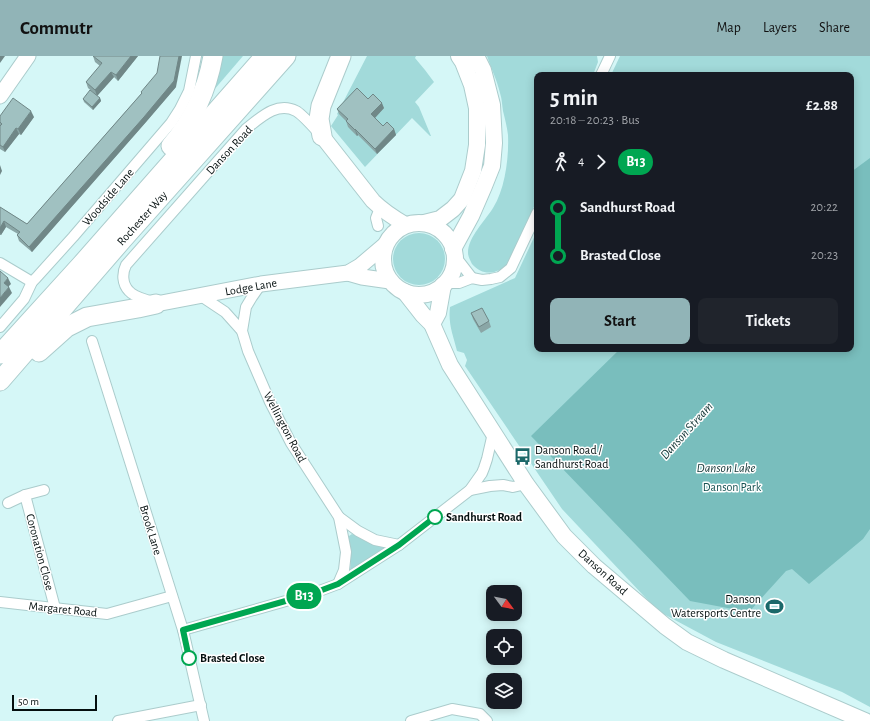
<!DOCTYPE html>
<html lang="en">
<head>
<meta charset="utf-8">
<style>
  :root { --surface:#171b24; --page:#20242c; --text:#f1f3f6; --muted:#9ea1a6; --accent:#91b4b7 }
  body { margin:0; font-family:"Alegreya Sans",sans-serif; background:var(--page); color:var(--text); height:100vh; display:flex; flex-direction:column; font-size:15px; white-space:nowrap }
  * { box-sizing:border-box; margin:0 }
  p { font-size:13px; color:var(--muted) }
  .icon { flex:none; width:22px; height:22px; fill:none; stroke:currentColor; stroke-width:2; stroke-linecap:round; stroke-linejoin:round }
  .map { position:relative; flex:1; overflow:hidden }
  .sheet { position:absolute; left:534px; top:16px; width:320px; height:280px; display:flex; flex-direction:column; background:var(--surface); border-radius:8px; box-shadow:0 2px 10px #0003 }
  .sheet>* { flex:none }
  .badge { padding:0 8px; border-radius:13px; font-size:14px; line-height:26px }
  .needle { width:26px; rotate:122deg }
  .tools { position:absolute; left:486px; top:529px; display:grid; gap:8px }
  .tools a { display:grid; place-items:center; width:36px; height:36px; border-radius:8px; background:var(--surface); box-shadow:0 2px 10px #0003; font-size:20px }
  .scale { position:absolute; left:12px; bottom:10px; width:85px; box-sizing:border-box; padding-left:4px; border:2px solid #040f0f; border-top:0; font-size:11px; line-height:14px; white-space:nowrap; color:#040f0f; -webkit-text-stroke:3px #fff; paint-order:stroke }
  .map>.badge { position:absolute; translate:-50% -50%; box-shadow:0 0 0 2px #fff }
  .legs { display:flex; align-items:center; gap:6px; height:44px; padding:0 16px; font-size:13px }
  .legs p { margin-inline-start:auto }
  .head { display:flex; align-items:center; justify-content:space-between; height:68px; padding:0 16px }
  h1 { font-size:22px; font-weight:700; line-height:30px }
  .primary-button { display:flex; gap:8px; margin-top:auto; padding:8px 16px }
  .primary-button a { flex:1; height:46px; border-radius:8px; background:var(--accent); color:#111; font-size:16px; font-weight:700; line-height:46px; text-align:center }
  .primary-button a+a { background:var(--page); color:var(--text) }
  ul { padding:0 16px; list-style:none }
  li { display:flex; align-items:center; gap:14px; height:48px; font-size:15px }
  li i { display:grid; place-items:center; width:6px; height:100%; margin:0 5px; background:currentColor }
  li i::after { content:''; width:10px; height:10px; margin:-5px; border:3px solid; border-radius:50%; background:var(--surface) }
  li p { margin-inline-start:auto }
  li:first-child i { background:linear-gradient(#0000 50%,currentColor 0) }
  li:last-child i { background:linear-gradient(currentColor 50%,#0000 0) }
  header { display:flex; align-items:center; gap:24px; box-sizing:border-box; height:56px; padding:0 20px; background:var(--accent); color:#111 }
  header strong { font-size:19px }
  nav { display:flex; gap:22px; margin-inline-start:auto; font-size:14px }
  .map>svg:first-child { display:block }
</style>
</head>
<body>
<header>
<strong>Commutr</strong>
<nav><a>Map</a><a>Layers</a><a>Share</a></nav>
</header>
<div class="map">
<svg width="870" height="665" viewBox="0 0 870 665">
  <rect width="100%" height="100%" fill="#d5f7f7"/>
  <g fill="#a2dada">
    <polygon points="220,0 243,0 213,35"/>
    <polygon points="367,0 416,0 415,2 425,14 434,26 415,46 419,51 431,80 430,80 412,62 365,111 331,70 338,59 337,58"/>
    <path d="M487,0H597L598,6L593,19H537V144L509,207C498,218 483,221 472,208C470,204 468,200 468,197C468,181 485,165 493,152C505,133 509,102 508,79C507,71 505,63 503,55C502,49 502,43 500,37C497,24 491,12 487,0Z"/>
    <path d="M620,0H870V651L842,636L716,586L658,555L562,453L465,310L467,304L464,297L457,295C453,279 448,268 450,251L515,222L537,175V293H851V19H611Z"/>
    <circle cx="419" cy="203" r="26"/>
    <polygon points="352,478 386,492 350,515 351,502 351,493 348,484 349,480"/>
  </g>
  <polygon fill="#79bebd" points="870,102 870,473 863,483 809,528 792,513 786,515 749,556 690,545 531,380 620,293 851,293 851,116"/>
  <g fill="none" stroke-linecap="round" stroke-linejoin="round">
    <defs>
      <g id="street">
        <polyline points="601,19 610,0"/>
        <polyline points="378,170 376,162 380,152"/>
        <polyline points="455,200 472,222"/>
        <polyline points="0,207 32,226"/>
        <polyline points="446,227 459,227 472,222 482,224 491,223 500,221 511,212 537,157"/>
        <polyline points="261,228 252,241 246,251 242,275 248,295 270,346 291,387 339,461 346,496 344,514 338,528"/>
        <polyline points="201,240 225,256 242,275"/>
        <path d="M152,246C145,243 134,241 129,235C122,228 122,217 126,209L246,73C260,62 277,45 296,55C302,58 314,72 319,77"/>
        <polyline points="0,271 24,243 32,226 36,222 73,181 171,67 180,53 189,35 196,0"/>
        <polyline points="92,285 183,574 204,665"/>
        <polyline points="470,434 490,430 503,429 513,431 526,428"/>
        <polyline points="25,439 55,552"/>
        <polyline points="8,447 25,439 44,434"/>
        <polyline points="339,461 358,475 375,484 399,489"/>
        <polyline points="0,546 107,558 172,540"/>
        <polyline points="183,574 314,537 338,528 399,489 470,434 482,417 484,412 487,403 493,377"/>
        <polyline points="118,665 201,649"/>
        <polyline points="411,665 452,653 480,658 487,665"/>
      </g>
      <g id="secondary">
        <polyline points="0,40 28,0"/>
        <path d="M322,80L373,145C383,155 394,162 406,169"/>
        <polyline points="348,217 362,221 390,225"/>
        <polyline points="156,248 261,228 348,217 360,210 386,188"/>
      </g>
      <g id="primary">
        <polyline points="424,167 440,163 453,153 462,143 473,115 477,89 477,52 472,29 463,6 459,0"/>
        <circle cx="419" cy="203" r="36"/>
        <polyline points="453,193 471,160 484,130 492,110 494,87 492,49 483,14 476,0"/>
        <polyline points="405,236 423,259 432,268 450,309 526,428 564,480 594,510 665,570 687,586 724,604 865,665"/>
        <polyline points="432,268 438,257 443,229"/>
      </g>
      <g id="highway">
        <polyline points="322,80 319,63 321,50 341,0"/>
        <path d="M171,90C193,64 207,34 213,0"/>
        <polyline points="39,296 67,271 87,261 138,252 156,248"/>
        <polyline points="0,298 81,209 265,0"/>
        <polyline points="0,325 123,183 286,0"/>
      </g>
    </defs>
    <use href="#street" stroke="#abcccc" stroke-width="12"/>
    <use href="#secondary" stroke="#abcccc" stroke-width="17"/>
    <use href="#primary" stroke="#abcccc" stroke-width="18"/>
    <use href="#highway" stroke="#abcccc" stroke-width="21"/>
    <use href="#street" stroke="#fff" stroke-width="10"/>
    <use href="#secondary" stroke="#fff" stroke-width="15"/>
    <use href="#primary" stroke="#fff" stroke-width="16"/>
    <use href="#highway" stroke="#fff" stroke-width="19"/>
  </g>
  <g fill="#8aa6a6">
    <polygon points="93,0 138,0 118,25 114,21 97,40 88,32 86,26 100,10 95,6"/>
    <polygon points="176,31 146,66 32,196 19,185 17,179 18,178 6,171 1,179 0,179 0,151 27,168 141,38 141,36"/>
    <polygon points="100,42 101,45 93,54 84,46 83,43"/>
    <polygon points="368,43 384,52 375,62 383,70 394,73 396,79 377,98 358,79 357,80 348,71 346,65 339,58 337,53"/>
    <polygon points="0,60 34,61 21,79 19,78 5,96 0,93"/>
    <polygon points="471,257 489,265 491,271 481,277 473,263"/>
  </g>
  <g fill="#708787">
    <polygon points="0,0 5,0 0,7"/>
    <polygon points="131,0 138,0 118,25 116,19"/>
    <polygon points="179,0 182,0 176,31 146,66 32,196 29,191"/>
    <polygon points="111,16 114,21 97,40 95,34"/>
    <polygon points="100,42 101,45 93,54 92,51"/>
    <polygon points="382,47 384,52 373,64 371,58"/>
    <polygon points="31,55 34,61 21,79 18,73"/>
    <polygon points="16,72 19,78 5,96 3,91"/>
    <polygon points="355,73 358,79 357,80 355,74"/>
    <polygon points="394,73 396,79 377,98 375,93"/>
    <polygon points="0,109 2,115 0,119"/>
    <polygon points="4,165 6,171 1,179 0,177 0,172"/>
    <polygon points="8,222 11,228 6,233 4,227"/>
    <polygon points="9,231 12,237 0,251 0,242"/>
  </g>
  <g fill="#a0c1c1" stroke="#708787">
    <polygon points="93,0 131,0 116,19 111,16 95,34 86,26 102,7"/>
    <polygon points="160,0 179,0 174,25 144,61 29,191 17,179 20,176 4,165 0,172 0,151 27,168 142,37 141,36 157,17"/>
    <polygon points="357,32 368,43 373,38 382,47 371,58 383,70 387,66 394,73 375,93 355,73 355,74 346,65 348,63 337,53"/>
    <polygon points="90,34 100,42 92,51 83,43"/>
    <polygon points="13,42 31,55 18,73 16,72 3,91 0,89 0,70 2,68 0,66 0,60"/>
    <polygon points="0,215 8,222 4,227 9,231 0,242"/>
    <polygon points="482,252 489,265 479,271 471,257"/>
  </g>
  <g fill="none" stroke-linecap="round" stroke-linejoin="round">
    <defs>
      <polyline id="line-1" points="189,602 183,574 314,537 338,528 399,489 435,461"/>
    </defs>
    <use href="#line-1" stroke="#fff" stroke-width="9"/>
    <use href="#line-1" stroke="#00a651" stroke-width="6"/>
  </g>
  <defs>
    <symbol id="bus-bare" viewBox="-9 -9 18 18"><path d="M-5-6H5V4H4V6H2V4H-2V6H-4V4H-5ZM-3.5-4V0h7V-4ZM-3.5 1.2v1.5H-2V1.2ZM2 1.2v1.5H3.5V1.2Z" fill="#1b6869" stroke="#fff" stroke-width="2.5" paint-order="stroke"/></symbol>
    <symbol id="stadium-bare" viewBox="-9 -9 18 18"><path d="M0-5a6.5 5 0 1 0 0 10a6.5 5 0 1 0 0-10ZM-3.5-1.8h7v3.6h-7Z" fill="#1b6869" stroke="#fff" stroke-width="2.5" paint-order="stroke"/></symbol>
  </defs>
  <g fill-rule="evenodd">
    <use href="#bus-bare" x="510" y="388" width="25" height="25"/>
    <use href="#stadium-bare" x="762" y="538" width="25" height="25"/>
  </g>
  <g fill="#fff" stroke="#00a651" stroke-width="2">
    <circle cx="435" cy="461" r="7"/>
    <circle cx="189" cy="602" r="7"/>
  </g>
  <g text-anchor="middle" dominant-baseline="central" stroke-width="3" stroke-linejoin="round" paint-order="stroke">
    <g font-size="12" fill="#040f0f" stroke="#fff">
      <text transform="translate(229 94) rotate(-47)">Danson Road</text>
      <text transform="translate(108 141) rotate(-49)">Woodside Lane</text>
      <text transform="translate(142 162) rotate(-48)">Rochester Way</text>
      <text transform="translate(251 231) rotate(-10)">Lodge Lane</text>
      <text transform="translate(285 371) rotate(62)">Wellington Road</text>
      <text transform="translate(151 474) rotate(73)">Brook Lane</text>
      <text transform="translate(40 496) rotate(75)">Coronation Close</text>
      <text transform="translate(603 516) rotate(42)">Danson Road</text>
      <text transform="translate(63 553) rotate(6)">Margaret Road</text>
    </g>
    <g font-size="12" fill="#040f0f" stroke="#fff" text-anchor="start">
      <text x="535" y="394">Danson Road /<tspan x="535" dy="14">Sandhurst Road</tspan></text>
      <text x="761" y="543" text-anchor="end">Danson<tspan x="761" dy="14">Watersports Centre</tspan></text>
    </g>
    <g font-size="12" fill="#155252" stroke="#fff">
      <text x="732" y="431">Danson Park</text>
    </g>
    <g font-size="12" font-weight="bold" fill="#040f0f" stroke="#fff" text-anchor="start">
      <text x="446" y="461">Sandhurst Road</text>
      <text x="200" y="602">Brasted Close</text>
    </g>
    <g font-size="13" font-style="italic" fill="#153737" stroke="#fff">
      <text transform="translate(687 375) rotate(-48)">Danson Stream</text>
      <text x="726" y="412">Danson Lake</text>
    </g>
  </g>
</svg>
<div class="tools">
<a><svg class="needle" viewBox="-14 -14 28 28"><path d="M0-13l5 13h-10z" fill="#e53935"/><path d="M0 13l5-13h-10z" fill="#9ea1a6"/></svg></a>
<a><svg class="icon" aria-label="locate" viewBox="0 0 24 24"><circle cx="12" cy="12" r="6"/><path d="M12 2v4M12 18v4M2 12h4M18 12h4"/></svg></a>
<a><svg class="icon" aria-label="layers" viewBox="0 0 24 24"><path d="M12 4l9 5-9 5-9-5zM3 14l9 5 9-5"/></svg></a>
</div>
<div class="scale">50 m</div>
<b class="badge" style="left:304px;top:540px;background:#00a651;color:#fff">B13</b>
<section class="sheet">
<div class="head"><div><h1>5 min</h1><p>20:18 – 20:23 · Bus</p></div><b>£2.88</b></div>
<div class="legs"><svg class="icon" aria-label="walk" viewBox="0 0 24 24"><circle cx="13" cy="4" r="2"/><path d="M13 8l-2 6 4 7M11 14l-3 7M7 12l3-4h3l4 4"/></svg>4<svg class="icon" aria-label="forward" viewBox="0 0 24 24"><path d="M9 5l7 7-7 7"/></svg><b class="badge" style="background:#00a651;color:#fff">B13</b></div>
<ul>
<li><i style="color:#00a651"></i><b>Sandhurst Road</b><p>20:22</p></li>
<li><i style="color:#00a651"></i><b>Brasted Close</b><p>20:23</p></li>
</ul>
<div class="primary-button"><a>Start</a><a>Tickets</a></div>
</section>
</div>
</body>
</html>
